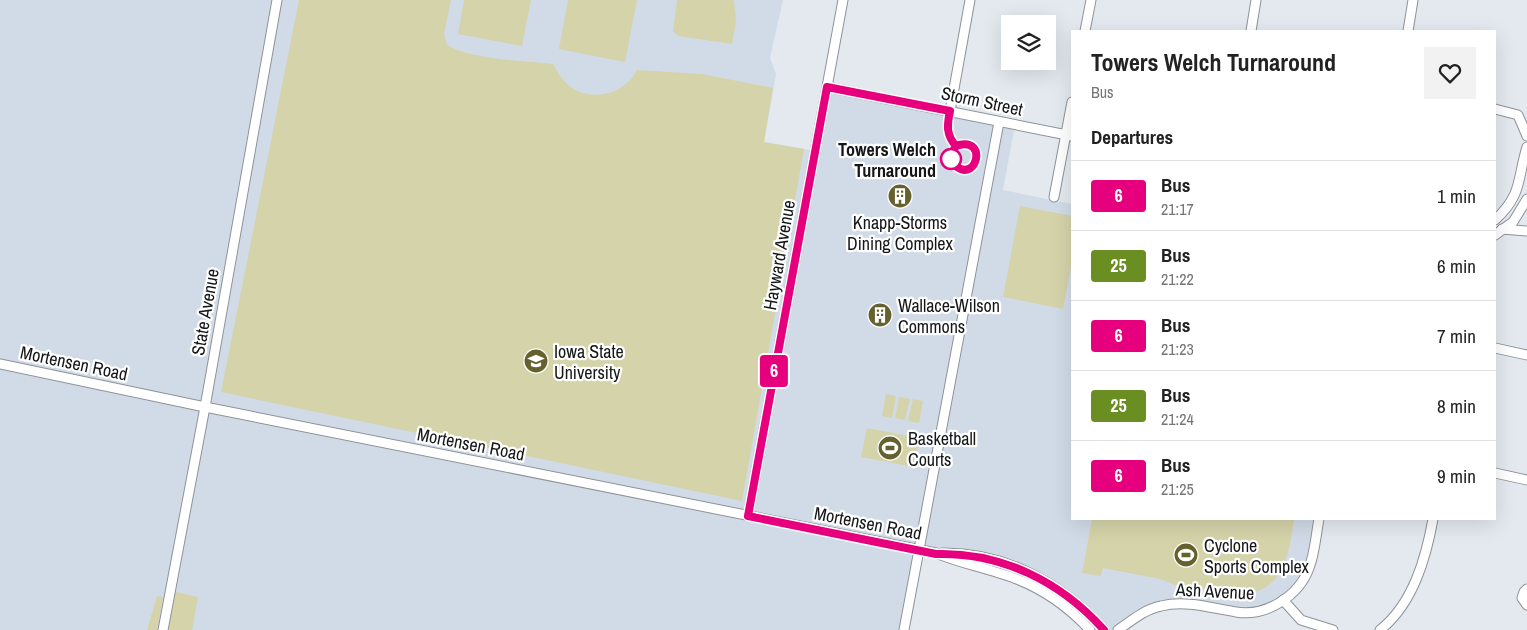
<!DOCTYPE html>
<html lang="en">
<head>
<meta charset="utf-8">
<style>
  :root { --surface:#fff; --page:#f2f2f2; --text:#222; --muted:#767676; --line:#e0e0e0 }
  body { margin:0; font-family:"Archivo Narrow",sans-serif; background:var(--page); color:var(--text); height:100vh; display:flex; flex-direction:column; font-size:19px; white-space:nowrap }
  * { box-sizing:border-box; margin:0 }
  p { font-size:16px; color:var(--muted) }
  .icon { flex:none; width:28px; height:28px; fill:none; stroke:currentColor; stroke-width:2; stroke-linecap:round; stroke-linejoin:round }
  .map { position:relative; flex:1; overflow:hidden }
  .details { position:absolute; left:1071px; top:30px; width:425px; height:490px; display:flex; flex-direction:column; background:var(--surface); border-radius:0px; box-shadow:0 5px 20px #0002 }
  .details>* { flex:none }
  .badge { padding:0 10px; border-radius:4px; font-size:18px; line-height:32px }
  .tools { position:absolute; left:1001px; top:15px; display:grid; gap:10px }
  .tools a { display:grid; place-items:center; width:55px; height:55px; border-radius:0px; background:var(--surface); box-shadow:0 5px 20px #0002; font-size:25px }
  .map>.badge { position:absolute; translate:-50% -50%; box-shadow:0 0 0 2px #fff }
  h2 { padding:0 20px; font-size:19px; line-height:45px }
  .round { display:grid; place-items:center; flex:none; width:52px; height:52px; border-radius:0px; background:var(--page) }
  .headline { display:flex; align-items:center; justify-content:space-between; height:85px; padding:0 20px }
  h1 { font-size:24px; font-weight:700; line-height:38px }
  ul { padding:0; list-style:none }
  li { display:flex; align-items:center; gap:15px; height:70px; padding:0 20px; border-top:1px solid var(--line) }
  li div { flex:1 }
  li b { display:block; font-size:19px }
  li em { font-style:normal }
  li .badge { min-width:55px; font-weight:700; text-align:center }
  .map>svg:first-child { display:block }
</style>
</head>
<body>
<div class="map">
<svg width="1527" height="630" viewBox="0 0 1527 630">
  <rect width="100%" height="100%" fill="#e3e9ef"/>
  <polygon fill="#d1dbe7" points="0,0 783,0 770,58 776,74 764,142 815,151 827,87 1015,125 1003,190 1072,204 1072,519 1319,519 1311,563 1296,588 1257,611 1161,606 1118,630 1104,630 1076,602 1003,563 920,550 904,630 0,630"/>
  <g fill="#d5d3a9">
    <path d="M299,0H451L444,34L447,45C469,59 526,61 553,64C557,71 561,78 567,84C588,103 624,96 637,70L702,74L773,88L764,142L804,149L742,501L221,392Z"/>
    <polygon points="464,0 531,0 522,46 458,34"/>
    <polygon points="568,0 637,0 625,62 559,49"/>
    <polygon points="677,0 734,0 736,21 732,44 678,36 673,31"/>
    <polygon points="1020,206 1072,216 1072,262 1063,309 1003,297"/>
    <polygon points="886,394 896,396 892,418 882,416"/>
    <polygon points="899,397 910,399 905,420 895,418"/>
    <polygon points="913,399 923,401 919,423 908,421"/>
    <polygon points="867,428 919,438 914,467 861,457"/>
    <path d="M1092,519H1294C1291,539 1288,569 1271,583C1251,601 1224,592 1201,588C1193,586 1185,588 1178,586C1171,584 1166,581 1160,579C1141,575 1122,572 1103,568L1101,576L1082,573Z"/>
    <polygon points="176,592 198,597 192,630 167,630 174,594"/>
    <polygon points="157,596 163,597 157,630 147,630"/>
  </g>
  <g fill="none" stroke-linecap="round" stroke-linejoin="round">
    <defs>
      <g id="minor">
        <polyline points="1085,31 1091,0"/>
        <polyline points="1251,31 1256,0"/>
        <polyline points="1408,31 1413,0"/>
        <polyline points="827,87 1072,136"/>
        <polyline points="1495,109 1518,115 1527,136"/>
        <polyline points="950,111 970,0"/>
        <polyline points="1054,197 1072,102"/>
        <path d="M1495,220C1523,194 1517,179 1527,147"/>
        <polyline points="1502,229 1527,231"/>
        <polyline points="1495,235 1513,222 1527,199"/>
        <polyline points="1495,348 1527,355"/>
        <path d="M0,364L205,407L936,553C957,562 978,566 999,573C1034,583 1066,604 1090,630"/>
        <polyline points="1495,473 1527,480"/>
        <polyline points="748,516 843,0"/>
        <path d="M942,553C1005,552 1063,584 1104,630"/>
        <polyline points="1527,589 1524,592 1522,598 1527,605"/>
        <polyline points="1283,600 1301,620 1333,630"/>
        <polyline points="163,630 205,407 277,0"/>
        <polyline points="904,630 999,122"/>
        <path d="M1118,630C1131,621 1145,609 1161,606C1186,600 1211,608 1236,612C1266,617 1299,596 1309,568C1315,553 1316,534 1319,519"/>
        <path d="M1380,630C1413,604 1426,558 1433,519"/>
      </g>
    </defs>
    <use href="#minor" stroke="#8e9399" stroke-width="11"/>
    <use href="#minor" stroke="#fff" stroke-width="9"/>
  </g>
  <g fill="none" stroke-linecap="round" stroke-linejoin="round">
    <defs>
      <path id="line" d="M959,145C987,138 977,181 957,167C949,162 951,153 956,146C946,135 947,125 950,111L827,87L748,516L936,554C1002,552 1061,582 1104,630"/>
    </defs>
    <use href="#line" stroke="#fff" stroke-width="11"/>
    <use href="#line" stroke="#e6007e" stroke-width="8"/>
  </g>
  <defs>
    <symbol id="building-disc" viewBox="-11 -11 22 22"><circle r="9.5" fill="#64612e" stroke="#fff"/><path d="M-4-6H4V6H1V3H-1V6H-4ZM-2.5-4.3h1.7v1.8h-1.7ZM.8-4.3h1.7v1.8H.8ZM-2.5-1h1.7V.8h-1.7ZM.8-1h1.7V.8H.8Z" fill="#fff"/></symbol>
    <symbol id="university-disc" viewBox="-11 -11 22 22"><circle r="9.5" fill="#64612e" stroke="#fff"/><path d="M0-5L7-2L0 1L-7-2ZM-4 1L0 2.5L4 1V4Q0 6-4 4Z" fill="#fff"/></symbol>
    <symbol id="stadium-disc" viewBox="-11 -11 22 22"><circle r="9.5" fill="#64612e" stroke="#fff"/><path d="M0-5a6.5 5 0 1 0 0 10a6.5 5 0 1 0 0-10ZM-3.5-1.8h7v3.6h-7Z" fill="#fff"/></symbol>
  </defs>
  <g fill-rule="evenodd">
    <use href="#building-disc" x="886" y="182" width="28" height="28"/>
    <use href="#building-disc" x="866" y="301" width="28" height="28"/>
    <use href="#university-disc" x="522" y="347" width="28" height="28"/>
    <use href="#stadium-disc" x="876" y="434" width="28" height="28"/>
    <use href="#stadium-disc" x="1172" y="541" width="28" height="28"/>
  </g>
  <circle fill="#fff" stroke="#e6007e" stroke-width="2.5" cx="951" cy="159" r="10"/>
  <g text-anchor="middle" dominant-baseline="central" stroke-width="4.5" stroke-linejoin="round" paint-order="stroke">
    <g font-size="18" fill="#141618" stroke="#fff">
      <text transform="translate(982 101) rotate(12)">Storm Street</text>
      <text transform="translate(779 255) rotate(-80)">Hayward Avenue</text>
      <text transform="translate(205 312) rotate(-80)">State Avenue</text>
      <text transform="translate(74 363) rotate(12)">Mortensen Road</text>
      <text transform="translate(471 444) rotate(11)">Mortensen Road</text>
      <text transform="translate(868 523) rotate(11)">Mortensen Road</text>
      <text transform="translate(1215 591) rotate(3)">Ash Avenue</text>
    </g>
    <g font-size="18" font-weight="bold" fill="#141618" stroke="#fff" text-anchor="end">
      <text x="936" y="149">Towers Welch<tspan x="936" dy="21">Turnaround</tspan></text>
    </g>
    <g font-size="18" fill="#141618" stroke="#fff" text-anchor="start">
      <text x="900" y="222" text-anchor="middle">Knapp-Storms<tspan x="900" dy="21">Dining Complex</tspan></text>
      <text x="898" y="305">Wallace-Wilson<tspan x="898" dy="21">Commons</tspan></text>
      <text x="554" y="351">Iowa State<tspan x="554" dy="21">University</tspan></text>
      <text x="908" y="438">Basketball<tspan x="908" dy="21">Courts</tspan></text>
      <text x="1204" y="545">Cyclone<tspan x="1204" dy="21">Sports Complex</tspan></text>
    </g>
  </g>
</svg>
<div class="tools">
<a><svg class="icon" aria-label="layers" viewBox="0 0 24 24"><path d="M12 4l9 5-9 5-9-5zM3 14l9 5 9-5"/></svg></a>
</div>
<b class="badge" style="left:774px;top:371px;background:#e6007e;color:#fff">6</b>
<section class="details">
<div class="headline"><div><h1>Towers Welch Turnaround</h1><p>Bus</p></div><a class="round"><svg class="icon" aria-label="heart" viewBox="0 0 24 24"><path d="M12 20l-8-8c-3-5 5-10 8-4 3-6 11-1 8 4z"/></svg></a></div>
<h2>Departures</h2>
<ul>
<li><span class="badge" style="background:#e6007e;color:#fff">6</span><div><b>Bus</b><p>21:17</p></div><em>1 min</em></li>
<li><span class="badge" style="background:#6b8e23;color:#fff">25</span><div><b>Bus</b><p>21:22</p></div><em>6 min</em></li>
<li><span class="badge" style="background:#e6007e;color:#fff">6</span><div><b>Bus</b><p>21:23</p></div><em>7 min</em></li>
<li><span class="badge" style="background:#6b8e23;color:#fff">25</span><div><b>Bus</b><p>21:24</p></div><em>8 min</em></li>
<li><span class="badge" style="background:#e6007e;color:#fff">6</span><div><b>Bus</b><p>21:25</p></div><em>9 min</em></li>
</ul>
</section>
</div>
</body>
</html>
